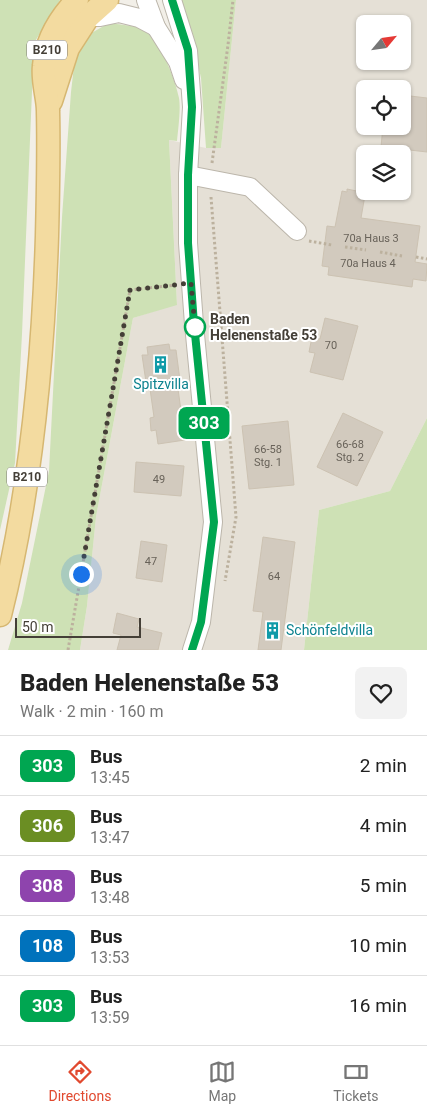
<!DOCTYPE html>
<html lang="en">
<head>
<meta charset="utf-8">
<style>
  :root { --surface:#fff; --page:#f2f2f2; --text:#222; --muted:#767676; --line:#e0e0e0; --accent:#e1492f }
  body { margin:0; font-family:Roboto,sans-serif; background:var(--page); color:var(--text); height:100vh; display:flex; flex-direction:column; font-size:19px; white-space:nowrap }
  * { box-sizing:border-box; margin:0 }
  p { font-size:16px; color:var(--muted) }
  .icon { flex:none; width:28px; height:28px; fill:none; stroke:currentColor; stroke-width:2; stroke-linecap:round; stroke-linejoin:round }
  .map { position:relative; height:650px; overflow:hidden }
  .details { display:flex; flex-direction:column; background:var(--surface); flex:1 }
  .details>* { flex:none }
  .badge { padding:0 10px; border-radius:8px; font-size:18px; line-height:32px }
  .needle { width:32px; rotate:61deg }
  .controls { position:absolute; left:356px; top:15px; display:grid; gap:10px }
  .controls a { display:grid; place-items:center; width:55px; height:55px; border-radius:8px; background:var(--surface); box-shadow:0 1px 4px #0004; font-size:25px }
  .scale { position:absolute; left:15px; bottom:12px; width:126px; box-sizing:border-box; padding-left:5px; border:2px solid #443f37; border-top:0; font-size:14px; line-height:18px; white-space:nowrap; color:#443f37; -webkit-text-stroke:4px #fff; paint-order:stroke }
  .you { position:absolute; width:25px; height:25px; margin:-12px; border:4px solid #fff; border-radius:50%; background:#1a73e8; box-shadow:0 0 0 8px #1a73e833 }
  .map>.badge { position:absolute; translate:-50% -50%; box-shadow:0 0 0 2px #fff }
  .round { display:grid; place-items:center; flex:none; width:52px; height:52px; border-radius:8px; background:var(--page) }
  .head { display:flex; align-items:center; justify-content:space-between; height:85px; padding:0 20px }
  h1 { font-size:24px; font-weight:800; line-height:38px }
  ul { padding:0; list-style:none }
  li { display:flex; align-items:center; gap:15px; height:60px; padding:0 20px; border-top:1px solid var(--line) }
  li div { flex:1 }
  li b { display:block; font-size:19px }
  li em { font-style:normal }
  li .badge { min-width:55px; font-weight:700; text-align:center }
  .tab-bar { display:flex; justify-content:space-around; align-items:center; height:70px; border-top:1px solid var(--line); background:var(--surface); font-size:14px; color:var(--muted) }
  .tab-bar a { display:grid; justify-items:center; gap:2px }
  .tab-bar .on { color:var(--accent) }
  .map>svg:first-child { display:block }
</style>
</head>
<body>
<div class="map">
<svg width="427" height="650" viewBox="0 0 427 650">
  <rect width="100%" height="100%" fill="#f2efe8"/>
  <path fill="#e5e0d6" fill-rule="evenodd" d="M236,0H427V418L390,491L319,510L304,650H80L87,606L96,517L133,318L177,304L169,140L206,148H221ZM365,24H402V61H365ZM365,89H402V126H365ZM365,154H402V191H365Z"/>
  <g fill="#cee1b5">
    <polygon points="0,0 60,0 34,43 22,334 15,463 0,530"/>
    <polygon points="179,0 236,0 221,148 206,148 201,78 190,28"/>
    <path d="M109,23C122,25 137,25 147,32C161,42 176,82 179,98C181,109 178,130 177,141L169,140L177,305L133,318L96,517L87,606L80,650H8L22,603L49,471L62,217L71,92L75,57L88,35Z"/>
    <polygon points="427,418 427,650 304,650 319,510 390,491"/>
  </g>
  <g fill="#d2cabe" stroke="#ccc2b2">
    <polygon points="402,95 427,98 427,152 401,149 401,150 381,147 383,126 402,126"/>
    <polygon points="347,189 361,192 361,195 365,195 361,218 420,226 415,262 427,264 426,281 413,279 412,287 328,275 329,267 322,266 327,226 335,227 342,191 347,192"/>
    <polygon points="325,318 358,326 343,380 310,372 315,353 309,352 312,337 320,339"/>
    <polygon points="169,344 170,350 176,350 181,388 178,389 185,440 158,444 156,430 151,431 150,418 154,417 149,382 146,382 142,355 148,355 147,347"/>
    <polygon points="343,413 383,432 357,486 317,467"/>
    <polygon points="288,421 294,485 249,489 242,426"/>
    <polygon points="136,462 184,466 181,496 134,492"/>
    <polygon points="263,537 295,542 281,650 258,650 263,612 253,611"/>
    <polygon points="141,541 167,545 162,582 136,578"/>
    <polygon points="117,613 139,619 137,627 162,633 158,650 117,650 121,635 113,633"/>
  </g>
  <g fill="none" stroke-linecap="round" stroke-linejoin="round">
    <defs>
      <g id="minor">
        <polyline points="146,0 156,27 178,62 184,80"/>
        <polyline points="172,0 188,51 192,107 188,175 188,243 194,324 213,522 201,622 192,650"/>
        <polyline points="88,17 100,17 119,13 139,18 156,27"/>
        <polyline points="188,175 250,187 297,231"/>
      </g>
      <g id="major">
        <polyline points="51,101 68,48 88,17 107,0"/>
        <path d="M0,615C31,492 43,364 47,236C48,195 49,153 48,111C48,97 42,81 44,66C46,41 60,18 77,0"/>
      </g>
    </defs>
    <use href="#minor" stroke="#bcb6ab" stroke-width="20"/>
    <use href="#major" stroke="#d6b771" stroke-width="25"/>
    <g stroke="#bcb19e" stroke-width="3" stroke-dasharray="2.5 2.5" stroke-linecap="butt">
      <polyline points="212,163 228,45 233,0"/>
      <polyline points="211,197 236,517 225,581"/>
      <polyline points="309,241 332,245"/>
      <polyline points="345,247 366,250"/>
      <polyline points="380,252 402,256"/>
      <polyline points="416,257 427,259"/>
      <polyline points="68,650 130,290 176,285"/>
    </g>
    <use href="#minor" stroke="#fff" stroke-width="18"/>
    <use href="#major" stroke="#f3dba0" stroke-width="22"/>
  </g>
  <g fill="none" stroke-linecap="round" stroke-linejoin="round">
    <defs>
      <polyline id="line" points="172,0 188,50 192,107 188,175 188,243 194,324 214,522 201,622 192,650"/>
    </defs>
    <use href="#line" stroke="#fff" stroke-width="11"/>
    <use href="#line" stroke="#00a651" stroke-width="8"/>
    <polyline stroke="#443f37" stroke-width="5" stroke-dasharray="0 9" points="81,574 130,290 191,283 195,327"/>
  </g>
  <defs>
    <symbol id="building-bare" viewBox="-9 -9 18 18"><path d="M-4-6H4V6H1V3H-1V6H-4ZM-2.5-4.3h1.7v1.8h-1.7ZM.8-4.3h1.7v1.8H.8ZM-2.5-1h1.7V.8h-1.7ZM.8-1h1.7V.8H.8Z" fill="#0f9aa8" stroke="#fff" stroke-width="2.5" paint-order="stroke"/></symbol>
  </defs>
  <g fill-rule="evenodd">
    <use href="#building-bare" x="148" y="352" width="25" height="25"/>
    <use href="#building-bare" x="260" y="618" width="25" height="25"/>
  </g>
  <circle fill="#fff" stroke="#00a651" stroke-width="2.5" cx="195" cy="327" r="10"/>
  <g text-anchor="middle" dominant-baseline="central" stroke-width="4" stroke-linejoin="round" paint-order="stroke">
    <g font-size="11" fill="#686259">
      <text x="371" y="238">70a Haus 3</text>
      <text x="368" y="263">70a Haus 4</text>
      <text x="331" y="345">70</text>
      <text x="350" y="444">66-68<tspan x="350" dy="13">Stg. 2</tspan></text>
      <text x="268" y="449">66-58<tspan x="268" dy="13">Stg. 1</tspan></text>
      <text x="159" y="479">49</text>
      <text x="151" y="561">47</text>
      <text x="274" y="576">64</text>
    </g>
    <g fill="#fff" stroke="#7c7973" stroke-width="1">
      <rect x="27" y="40.5" width="40" height="19" rx="4"/>
      <rect x="7" y="467.5" width="40" height="19" rx="4"/>
    </g>
    <g font-size="12" font-weight="bold" fill="#443f37">
      <text x="47" y="50">B210</text>
      <text x="27" y="477">B210</text>
    </g>
    <g font-size="14" font-weight="bold" fill="#443f37" stroke="#fff" text-anchor="start">
      <text x="210" y="319">Baden<tspan x="210" dy="16">Helenenstaße 53</tspan></text>
    </g>
    <g font-size="14" fill="#0d838f" stroke="#fff">
      <text x="161" y="384">Spitzvilla</text>
      <text x="286" y="630" text-anchor="start">Schönfeldvilla</text>
    </g>
  </g>
</svg>
<div class="controls">
<a><svg class="needle" viewBox="-14 -14 28 28"><path d="M0-13l5 13h-10z" fill="#e53935"/><path d="M0 13l5-13h-10z" fill="#767676"/></svg></a>
<a><svg class="icon" aria-label="locate" viewBox="0 0 24 24"><circle cx="12" cy="12" r="6"/><path d="M12 2v4M12 18v4M2 12h4M18 12h4"/></svg></a>
<a><svg class="icon" aria-label="layers" viewBox="0 0 24 24"><path d="M12 4l9 5-9 5-9-5zM3 14l9 5 9-5"/></svg></a>
</div>
<div class="scale">50 m</div>
<div class="you" style="left:81px;top:574px"></div>
<b class="badge" style="left:204px;top:423px;background:#00a651;color:#fff">303</b>
</div>
<section class="details">
<div class="head"><div><h1>Baden Helenenstaße 53</h1><p>Walk · 2 min · 160 m</p></div><a class="round"><svg class="icon" aria-label="heart" viewBox="0 0 24 24"><path d="M12 20l-8-8c-3-5 5-10 8-4 3-6 11-1 8 4z"/></svg></a></div>
<ul>
<li><span class="badge" style="background:#00a651;color:#fff">303</span><div><b>Bus</b><p>13:45</p></div><em>2 min</em></li>
<li><span class="badge" style="background:#6b8e23;color:#fff">306</span><div><b>Bus</b><p>13:47</p></div><em>4 min</em></li>
<li><span class="badge" style="background:#8e44ad;color:#fff">308</span><div><b>Bus</b><p>13:48</p></div><em>5 min</em></li>
<li><span class="badge" style="background:#0072bc;color:#fff">108</span><div><b>Bus</b><p>13:53</p></div><em>10 min</em></li>
<li><span class="badge" style="background:#00a651;color:#fff">303</span><div><b>Bus</b><p>13:59</p></div><em>16 min</em></li>
</ul>
</section>
<nav class="tab-bar">
<a class="on"><svg class="icon" aria-label="directions" viewBox="0 0 24 24"><path d="M12 3l9 9-9 9-9-9zM9 14v-3h6M13 9l2 2-2 2"/></svg>Directions</a>
<a><svg class="icon" aria-label="map" viewBox="0 0 24 24"><path d="M3 6l6-2 6 2 6-2v14l-6 2-6-2-6 2zM9 4v14M15 6v14"/></svg>Map</a>
<a><svg class="icon" aria-label="tickets" viewBox="0 0 24 24"><path d="M3 7h18v10H3zM15 7v10"/></svg>Tickets</a>
</nav>
</body>
</html>
